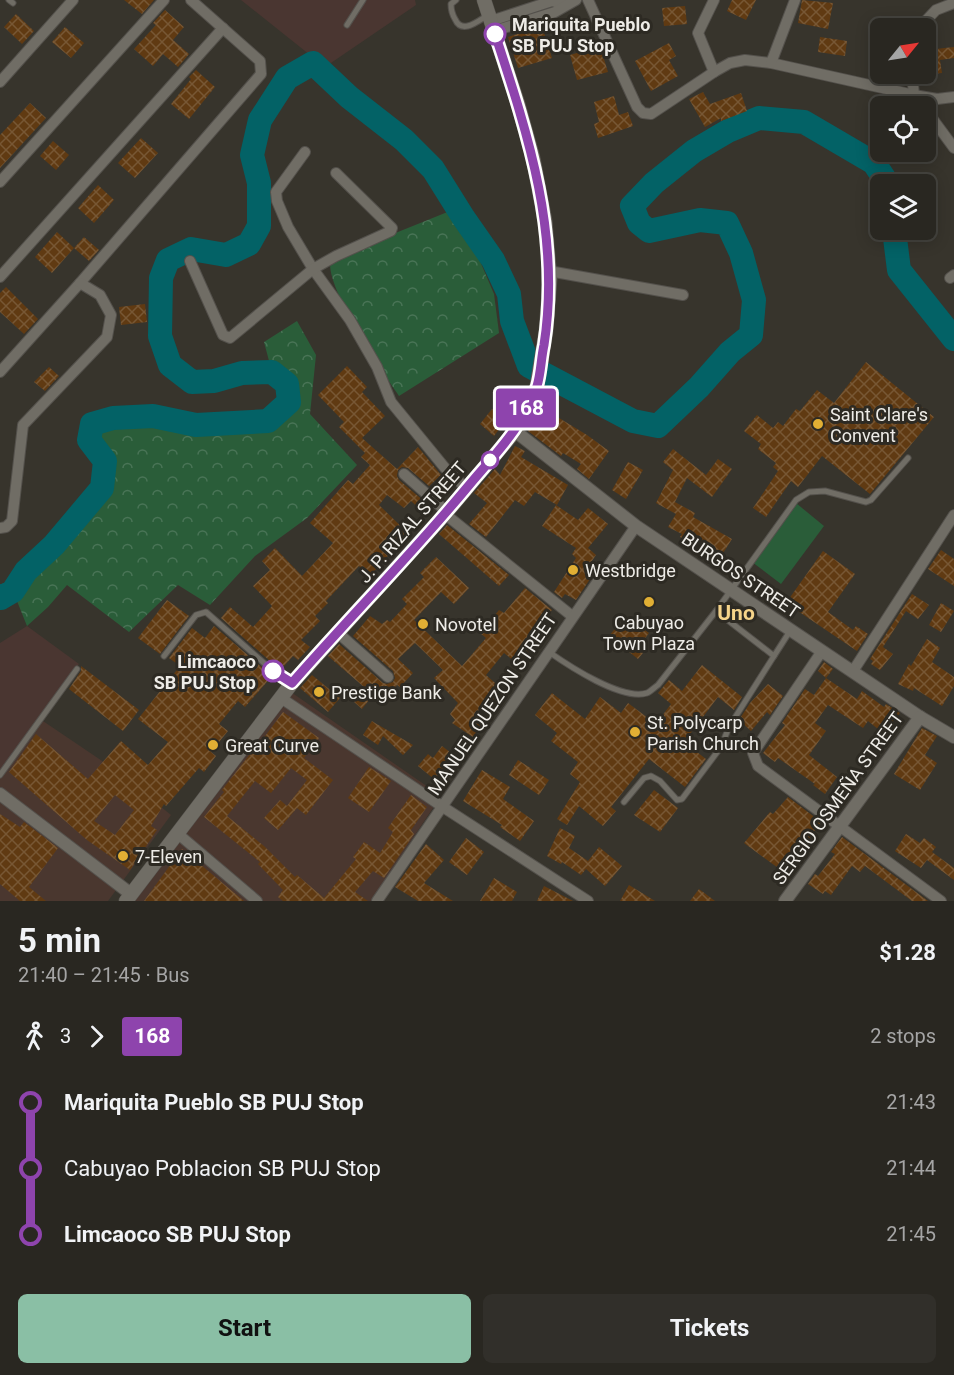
<!DOCTYPE html>
<html lang="en">
<head>
<meta charset="utf-8">
<style>
  :root { --surface:#292721; --page:#312f2a; --text:#f1f3f6; --muted:#a5a5a5; --line:#45443f; --accent:#8abfa5 }
  body { margin:0; font-family:Roboto,sans-serif; background:var(--page); color:var(--text); height:100vh; display:flex; flex-direction:column; font-size:22px; white-space:nowrap }
  * { box-sizing:border-box; margin:0 }
  p { font-size:20px; color:var(--muted) }
  .icon { flex:none; width:33px; height:33px; fill:none; stroke:currentColor; stroke-width:2; stroke-linecap:round; stroke-linejoin:round }
  .map { position:relative; height:901px; overflow:hidden }
  .panel { display:flex; flex-direction:column; background:var(--surface); flex:1 }
  .panel>* { flex:none }
  .badge { padding:0 12px; border-radius:4px; font-size:21px; line-height:39px }
  .needle { width:39px; rotate:60deg }
  .controls { position:absolute; left:870px; top:18px; display:grid; gap:12px }
  .controls a { display:grid; place-items:center; width:66px; height:66px; border-radius:9px; background:var(--surface); box-shadow:0 3px 15px #0003,0 0 0 2px var(--line); font-size:30px }
  .map>.badge { position:absolute; translate:-50% -50%; box-shadow:0 0 0 3px #fff }
  .legs { display:flex; align-items:center; gap:9px; height:66px; padding:0 18px; font-size:20px }
  .legs p { margin-inline-start:auto }
  .summary { display:flex; align-items:center; justify-content:space-between; height:102px; padding:0 18px }
  h1 { font-size:33px; font-weight:700; line-height:45px }
  .primary-button { display:flex; gap:12px; margin-top:auto; padding:12px 18px }
  .primary-button a { flex:1; height:69px; border-radius:9px; background:var(--accent); color:#111; font-size:24px; font-weight:700; line-height:69px; text-align:center }
  .primary-button a+a { background:var(--page); color:var(--text) }
  ul { padding:0 18px; list-style:none }
  li { display:flex; align-items:center; gap:21px; height:66px; font-size:22px }
  li i { display:grid; place-items:center; width:9px; height:100%; margin:0 8px; background:currentColor }
  li i::after { content:''; width:15px; height:15px; margin:-8px; border:4px solid; border-radius:50%; background:var(--surface) }
  li p { margin-inline-start:auto }
  li:first-child i { background:linear-gradient(#0000 50%,currentColor 0) }
  li:last-child i { background:linear-gradient(currentColor 50%,#0000 0) }
  .map>svg:first-child { display:block }
</style>
</head>
<body>
<div class="map">
<svg width="954" height="901" viewBox="0 0 954 901">
  <defs>
    <pattern id="forest-crowns" width="20" height="18" patternUnits="userSpaceOnUse" patternTransform="scale(1.5)"><rect width="20" height="18" fill="#2a5d39"/><path d="M2 6a3 3 0 1 1 6 0M12 15a3 3 0 1 1 6 0" fill="none" stroke="#497456"/></pattern>
    <pattern id="building-cross-hatch" width="8" height="8" patternUnits="userSpaceOnUse" patternTransform="scale(1.5)"><rect width="8" height="8" fill="#603a12"/><path d="M0 0l8 8M0 8l8-8" fill="none" stroke="#775734"/></pattern>
  </defs>
  <rect width="100%" height="100%" fill="#37342c"/>
  <g fill="#4a372f">
    <polygon points="288,690 441,796 371,901 123,901"/>
    <polygon points="40,719 117,771 171,815 108,901 0,901 0,773"/>
  </g>
  <g fill="#4a3631">
    <polygon points="241,0 415,0 416,5 325,67"/>
    <polygon points="27,626 79,664 0,772 0,643"/>
  </g>
  <polygon fill="#2a5d39" points="796,503 824,526 781,584 752,562"/>
  <g fill="url(#forest-crowns)">
    <path d="M450,211L474,247L494,294L499,333L399,396C383,373 322,283 331,259Z"/>
    <polygon points="297,321 316,355 310,414 357,465 307,518 255,556 210,605 178,585 129,632 67,585 48,607 27,626 13,591 26,571 54,545 102,488 105,461 89,440 92,424 113,418 153,416 196,425 268,421 289,401 287,385 272,372 264,342"/>
  </g>
  <g fill="none" stroke-linecap="round" stroke-linejoin="round">
    <g stroke="#036266" stroke-width="24">
      <polyline points="894,230 899,270 954,339"/>
      <polyline points="0,596 1,598 13,591 26,571 54,545 102,488 105,461 89,440 92,424 113,418 153,416 196,425 268,421 289,402 287,384 272,372 242,373 214,381 192,382 170,365 160,336 161,278 168,260 191,249 226,255 249,244 259,226 259,183 252,155 260,120 287,78 313,63 349,97 404,140 433,169 463,217 493,260 509,294 512,321 529,366 633,421 658,426 699,387 730,352 751,335 754,300 741,253 727,223 700,220 649,231 639,223 632,206 654,183 694,151 728,131 759,118 804,122 874,163 888,184"/>
    </g>
  </g>
  <g fill="url(#building-cross-hatch)" fill-rule="evenodd">
    <polygon points="124,0 154,0 142,14"/>
    <polygon points="732,0 756,0 746,20 727,11"/>
    <polygon points="802,0 833,3 828,29 798,23"/>
    <polygon points="685,6 687,24 664,26 662,8"/>
    <polygon points="165,10 184,27 173,40 189,54 178,67 163,54 153,66 134,49 156,25 153,23"/>
    <polygon points="16,14 34,31 22,44 4,27"/>
    <polygon points="542,26 552,58 518,68 508,37"/>
    <polygon points="65,27 84,43 71,58 52,42"/>
    <polygon points="820,37 847,41 845,56 818,52"/>
    <polygon points="669,43 676,56 669,60 678,76 651,91 635,61"/>
    <polygon points="600,46 608,72 577,80 570,55"/>
    <polygon points="954,47 954,58 940,60 942,73 926,75 926,50"/>
    <polygon points="196,70 215,87 189,119 171,104 191,79 189,77"/>
    <polygon points="703,92 710,104 741,93 747,111 721,121 721,118 705,127 689,99"/>
    <polygon points="614,96 619,115 628,112 633,126 598,138 594,124 599,122 594,102"/>
    <polygon points="30,103 46,118 0,168 0,135"/>
    <polygon points="141,138 158,153 135,178 118,163"/>
    <polygon points="53,141 69,155 56,170 40,156"/>
    <polygon points="98,185 114,200 94,223 78,208"/>
    <polygon points="57,232 74,248 52,273 35,257"/>
    <polygon points="84,237 99,250 89,261 74,248"/>
    <polygon points="6,287 38,319 24,334 0,312 0,293"/>
    <polygon points="145,304 147,322 121,325 119,307"/>
    <polygon points="866,362 934,417 870,494 822,456 798,487 791,481 766,517 753,508 778,471 773,467 776,463 758,449 761,444 744,431 757,415 773,428 778,422 783,426 796,409 800,411 817,390 834,403"/>
    <polygon points="347,366 367,387 362,392 385,416 362,438 397,469 418,447 441,475 429,486 408,468 402,467 398,470 397,476 399,480 432,508 426,515 411,501 404,508 387,495 379,505 408,533 370,576 359,566 326,601 328,603 315,616 320,621 301,640 310,647 298,660 293,656 284,666 282,664 278,668 221,618 230,607 253,627 272,606 253,586 270,570 262,561 275,548 302,576 333,543 310,523 348,480 353,484 370,465 361,457 365,453 339,427 344,422 318,395"/>
    <polygon points="49,367 59,376 45,391 34,382"/>
    <polygon points="541,407 587,435 609,451 589,479 577,469 581,464 563,453 561,456 528,431"/>
    <polygon points="492,409 506,420 494,436 480,424"/>
    <polygon points="515,446 525,451 521,457 568,485 557,505 535,492 524,506 515,500 486,537 469,524 487,503 474,493 495,469 500,475"/>
    <polygon points="673,449 706,475 718,459 732,469 712,497 687,478 675,502 695,513 693,517 732,539 718,561 680,537 682,534 668,527 676,514 656,503 673,470 663,462"/>
    <polygon points="628,462 643,470 626,499 612,490"/>
    <polygon points="556,505 578,520 588,508 608,524 588,548 596,555 585,571 592,576 576,600 565,594 562,598 554,592 576,558 572,554 576,548 542,526"/>
    <polygon points="447,525 509,575 499,586 439,534"/>
    <polygon points="941,550 954,559 954,586 928,569"/>
    <polygon points="823,551 855,574 828,612 853,630 856,626 868,634 857,651 786,603"/>
    <polygon points="436,557 469,588 454,604 441,592 414,620 462,666 486,638 480,633 499,610 504,613 525,588 552,610 530,636 538,642 519,665 504,653 486,675 503,690 479,718 484,721 473,737 452,723 455,720 450,714 458,703 434,678 443,670 415,643 398,659 413,673 400,687 397,685 382,703 373,695 362,709 353,701 364,687 328,656 339,644 383,683 387,684 393,682 395,678 393,671 353,636 370,616 382,624 387,620 390,622 407,604 402,599 424,577 420,573"/>
    <polygon points="912,594 929,605 918,619 906,611 883,647 893,654 880,670 871,664 873,661 870,659"/>
    <polygon points="167,600 189,616 160,654 138,638"/>
    <polygon points="941,603 954,611 941,632 929,625"/>
    <polygon points="631,619 649,633 641,644 647,648 638,659 609,636 618,625 623,629"/>
    <path d="M214,626L272,676L245,707L238,701L219,724L228,731L211,752L216,756L204,772L199,768L166,806L164,804L151,826L157,830L130,870L87,840L9,772L36,734L88,779L121,741L148,765L168,742L138,719L180,666L169,658L192,628L205,638ZM115,795L134,810L115,835L94,821Z"/>
    <polygon points="927,639 940,648 932,662 954,677 954,686 942,706 914,688 913,691 898,684 909,664 911,666"/>
    <polygon points="824,662 833,669 826,678 818,671"/>
    <polygon points="702,665 742,697 734,710 718,697 684,742 706,759 685,787 649,759 611,807 616,811 603,826 579,806 567,825 557,819 580,782 570,774 578,762 551,741 557,733 535,715 552,693 585,719 600,697 621,713 628,703 656,724 671,704 658,693 669,680 682,691"/>
    <polygon points="81,666 139,710 123,731 69,689 81,671"/>
    <polygon points="312,675 340,698 328,712 300,688"/>
    <polygon points="826,678 857,699 862,691 884,707 886,704 900,713 884,734 868,721 863,728 828,705 815,723 826,731 809,755 837,777 825,794 813,785 815,784 778,758 775,762 763,753 785,725 782,723 805,689 814,695"/>
    <polygon points="768,684 783,696 770,715 767,712 751,731 739,720 750,703"/>
    <polygon points="283,712 319,738 304,758 333,780 306,815 297,808 278,830 264,818 280,800 287,806 307,780 291,768 271,793 255,781 227,816 264,846 295,877 297,875 324,898 356,859 353,857 364,842 380,853 393,832 388,828 411,795 427,807 411,830 414,834 384,878 373,871 355,892 368,901 283,901 278,897 283,890 258,864 260,862 204,817 224,792 222,790 250,754 251,755"/>
    <polygon points="372,721 375,723 413,745 403,755 383,736 378,745 363,735"/>
    <polygon points="922,728 937,736 925,755 937,763 920,790 894,774"/>
    <polygon points="442,746 459,759 440,784 418,766 428,754 433,758"/>
    <polygon points="518,760 549,780 539,795 509,775"/>
    <polygon points="369,767 391,781 369,812 348,798"/>
    <polygon points="482,770 510,787 503,799 534,821 520,841 500,827 502,825 463,801"/>
    <polygon points="654,790 678,808 660,832 634,815"/>
    <polygon points="788,797 821,822 785,873 744,843 770,812 773,814"/>
    <polygon points="0,814 20,827 24,822 58,848 29,887 46,901 20,901 0,884"/>
    <polygon points="560,828 575,836 569,848 588,861 599,847 622,866 605,886 586,869 581,875 562,862 561,864 547,856"/>
    <polygon points="906,834 920,843 924,838 936,847 932,852 954,868 954,880 927,860 921,868 895,851"/>
    <polygon points="842,837 928,901 912,901 865,866 860,872 852,866 831,895 825,891 823,894 808,884 815,874 818,876 835,854 831,852"/>
    <polygon points="466,838 484,852 467,875 449,862"/>
    <polygon points="426,844 444,860 424,883 453,901 418,901 395,887"/>
    <polygon points="182,849 244,901 144,901"/>
    <polygon points="494,878 517,892 512,901 480,901"/>
    <polygon points="629,885 655,901 620,901"/>
    <polygon points="544,886 573,901 537,901"/>
    <polygon points="699,889 715,901 690,901"/>
  </g>
  <g fill="none" stroke-linecap="round" stroke-linejoin="round">
    <defs>
      <g id="service">
        <polyline points="9,0 13,3"/>
        <path d="M456,0L451,4C451,10 452,14 455,19C462,35 478,21 488,15"/>
        <polyline points="347,25 363,0"/>
        <polyline points="716,611 774,656 790,631"/>
        <path d="M549,652C569,666 622,701 647,693C650,692 655,687 658,685L716,611L796,500L809,492L825,491L866,502L871,500L908,458"/>
        <polyline points="164,656 196,615 206,612 273,671 291,682"/>
        <polyline points="0,775 77,669"/>
        <polyline points="624,802 644,778 651,776 660,781 677,800 682,799 721,747 729,727 774,656"/>
      </g>
      <g id="minor">
        <polyline points="588,0 637,107 643,113 651,114 714,72 730,63 745,60 771,63 914,95 937,99 954,97"/>
        <polyline points="714,0 698,33 714,72"/>
        <polyline points="491,21 552,1 565,5"/>
        <polyline points="919,28 936,10 954,3"/>
        <polyline points="494,31 555,12 576,0"/>
        <polyline points="771,63 795,0"/>
        <polyline points="912,74 914,95 923,106"/>
        <polyline points="0,82 73,0"/>
        <polyline points="926,110 954,148"/>
        <polyline points="305,152 276,192 277,201 288,227 313,269 350,320 377,367 391,402 445,468 466,488"/>
        <polyline points="0,182 164,0"/>
        <polyline points="190,261 223,335 230,338 313,269 336,256 391,231 392,228 336,173"/>
        <polyline points="549,271 683,295"/>
        <polyline points="0,277 223,28"/>
        <polyline points="950,278 954,275"/>
        <polyline points="0,372 80,283 261,74 260,61 191,0"/>
        <polyline points="404,474 447,512"/>
        <polyline points="445,514 572,616"/>
        <polyline points="0,528 6,527 12,521 23,425 107,337 111,315 100,295 80,283"/>
        <polyline points="337,632 388,677"/>
        <polyline points="822,651 753,753 758,766 941,901"/>
        <polyline points="853,671 954,515"/>
        <polyline points="281,698 443,807 588,901"/>
        <polyline points="177,833 257,901"/>
        <polyline points="377,901 636,526"/>
      </g>
      <g id="tertiary">
        <polyline points="515,431 636,526 920,717 954,737"/>
        <polyline points="0,794 131,894"/>
        <polyline points="785,901 920,717"/>
      </g>
      <polyline id="secondary" points="126,901 292,683 445,514 515,431 537,386 546,331 550,279 545,221 533,158 518,104 484,0"/>
    </defs>
    <use href="#service" stroke="#54514c" stroke-width="7"/>
    <use href="#minor" stroke="#54514c" stroke-width="12"/>
    <use href="#tertiary" stroke="#54514c" stroke-width="14"/>
    <use href="#secondary" stroke="#54514c" stroke-width="15"/>
    <use href="#service" stroke="#706d65" stroke-width="5"/>
    <use href="#minor" stroke="#706d65" stroke-width="10"/>
    <use href="#tertiary" stroke="#706d65" stroke-width="12"/>
    <use href="#secondary" stroke="#706d65" stroke-width="14"/>
  </g>
  <g fill="none" stroke-linecap="round" stroke-linejoin="round">
    <defs>
      <path id="line-1" d="M273,671L292,683C349,618 410,556 465,490C492,457 524,427 537,386C541,373 541,358 544,345C561,236 529,137 495,34"/>
    </defs>
    <use href="#line-1" stroke="#fff" stroke-width="14"/>
    <use href="#line-1" stroke="#8e44ad" stroke-width="9"/>
  </g>
  <g fill="#fff" stroke="#8e44ad" stroke-width="3">
    <circle cx="495" cy="34" r="10"/>
    <circle cx="490" cy="460" r="8"/>
    <circle cx="273" cy="671" r="10"/>
  </g>
  <g fill="#e1af34" stroke="#2d2a23" stroke-width="2">
    <circle cx="818" cy="424" r="6"/>
    <circle cx="573" cy="570" r="6"/>
    <circle cx="649" cy="602" r="6"/>
    <circle cx="423" cy="624" r="6"/>
    <circle cx="319" cy="692" r="6"/>
    <circle cx="635" cy="732" r="6"/>
    <circle cx="213" cy="745" r="6"/>
    <circle cx="123" cy="856" r="6"/>
  </g>
  <g text-anchor="middle" dominant-baseline="central" stroke-width="6" stroke-linejoin="round" paint-order="stroke">
    <g font-size="18" font-weight="bold" fill="#eeece7" stroke="#2d2a23" text-anchor="start">
      <text x="512" y="24">Mariquita Pueblo<tspan x="512" dy="21">SB PUJ Stop</tspan></text>
      <text x="256" y="661" text-anchor="end">Limcaoco<tspan x="256" dy="21">SB PUJ Stop</tspan></text>
    </g>
    <g font-size="18" fill="#eeece7" stroke="#2d2a23" text-anchor="start">
      <text x="830" y="414">Saint Clare's<tspan x="830" dy="21">Convent</tspan></text>
      <text x="585" y="570">Westbridge</text>
      <text x="649" y="622" text-anchor="middle">Cabuyao<tspan x="649" dy="21">Town Plaza</tspan></text>
      <text x="435" y="624">Novotel</text>
      <text x="331" y="692">Prestige Bank</text>
      <text x="647" y="722">St. Polycarp<tspan x="647" dy="21">Parish Church</tspan></text>
      <text x="225" y="745">Great Curve</text>
      <text x="135" y="856">7-Eleven</text>
    </g>
    <g font-size="18" fill="#eeece7" stroke="#2d2a23">
      <text transform="translate(412 522) rotate(-49)">J. P. RIZAL STREET</text>
      <text transform="translate(741 575) rotate(34)">BURGOS STREET</text>
      <text transform="translate(492 704) rotate(-56)">MANUEL QUEZON STREET</text>
      <text transform="translate(838 798) rotate(-54)">SERGIO OSMEÑA STREET</text>
    </g>
    <g font-size="21" font-weight="bold" fill="#f6d48a" stroke="#2d2a23">
      <text x="736" y="613">Uno</text>
    </g>
  </g>
</svg>
<div class="controls">
<a><svg class="needle" viewBox="-14 -14 28 28"><path d="M0-13l5 13h-10z" fill="#e53935"/><path d="M0 13l5-13h-10z" fill="#a5a5a5"/></svg></a>
<a><svg class="icon" aria-label="locate" viewBox="0 0 24 24"><circle cx="12" cy="12" r="6"/><path d="M12 2v4M12 18v4M2 12h4M18 12h4"/></svg></a>
<a><svg class="icon" aria-label="layers" viewBox="0 0 24 24"><path d="M12 4l9 5-9 5-9-5zM3 14l9 5 9-5"/></svg></a>
</div>
<b class="badge" style="left:526px;top:408px;background:#8e44ad;color:#fff">168</b>
</div>
<section class="panel">
<div class="summary"><div><h1>5 min</h1><p>21:40 – 21:45 · Bus</p></div><b>$1.28</b></div>
<div class="legs"><svg class="icon" aria-label="walk" viewBox="0 0 24 24"><circle cx="13" cy="4" r="2"/><path d="M13 8l-2 6 4 7M11 14l-3 7M7 12l3-4h3l4 4"/></svg>3<svg class="icon" aria-label="forward" viewBox="0 0 24 24"><path d="M9 5l7 7-7 7"/></svg><b class="badge" style="background:#8e44ad;color:#fff">168</b><p>2 stops</p></div>
<ul>
<li><i style="color:#8e44ad"></i><b>Mariquita Pueblo SB PUJ Stop</b><p>21:43</p></li>
<li><i style="color:#8e44ad"></i><span>Cabuyao Poblacion SB PUJ Stop</span><p>21:44</p></li>
<li><i style="color:#8e44ad"></i><b>Limcaoco SB PUJ Stop</b><p>21:45</p></li>
</ul>
<div class="primary-button"><a>Start</a><a>Tickets</a></div>
</section>
</body>
</html>
